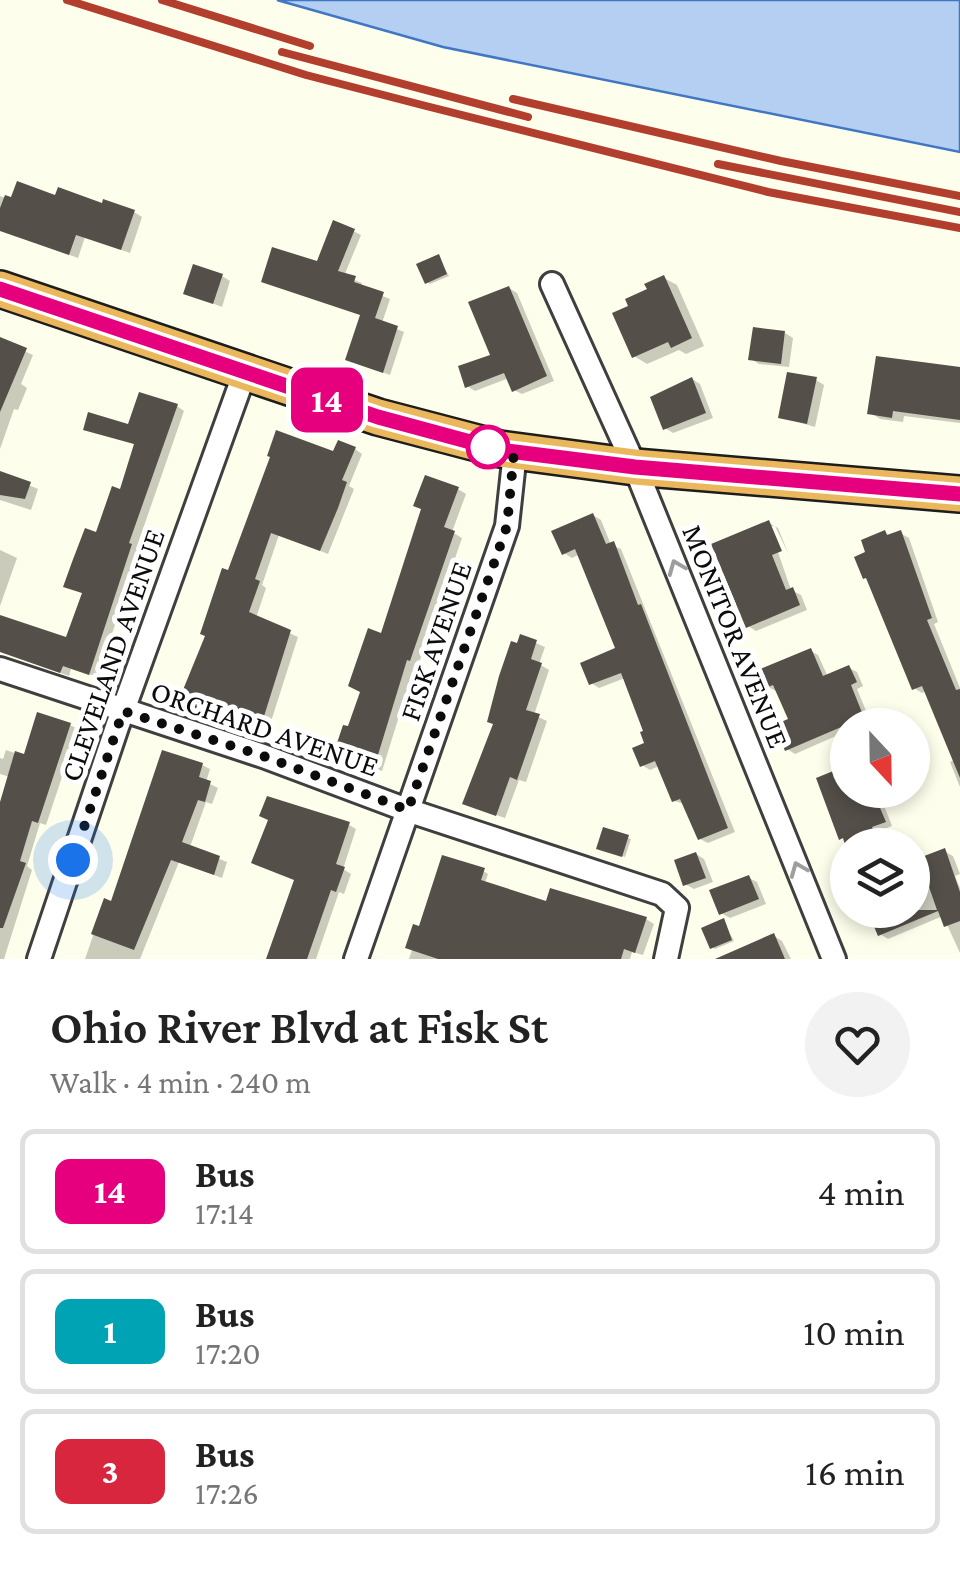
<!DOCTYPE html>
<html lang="en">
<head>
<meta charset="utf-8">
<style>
  :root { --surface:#fff; --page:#f2f2f2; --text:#222; --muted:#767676; --line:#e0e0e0 }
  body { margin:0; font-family:"Crimson Pro",serif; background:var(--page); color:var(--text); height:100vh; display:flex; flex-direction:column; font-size:38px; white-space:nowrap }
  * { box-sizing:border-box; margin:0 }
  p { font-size:32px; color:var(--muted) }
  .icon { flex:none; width:55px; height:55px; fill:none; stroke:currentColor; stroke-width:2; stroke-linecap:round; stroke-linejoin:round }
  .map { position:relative; height:959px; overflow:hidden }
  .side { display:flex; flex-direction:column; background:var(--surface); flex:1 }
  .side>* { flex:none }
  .badge { padding:0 20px; border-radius:15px; font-size:35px; line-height:65px }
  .needle { width:65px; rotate:158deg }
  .buttons { position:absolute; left:830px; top:708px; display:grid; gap:20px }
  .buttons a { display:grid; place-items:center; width:100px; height:100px; border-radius:50%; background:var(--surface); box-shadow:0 5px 15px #0003; font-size:50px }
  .you { position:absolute; width:50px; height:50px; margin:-25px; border:8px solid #fff; border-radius:50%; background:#1a73e8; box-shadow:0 0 0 15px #1a73e833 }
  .map>.badge { position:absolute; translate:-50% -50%; box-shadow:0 0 0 5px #fff }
  .round { display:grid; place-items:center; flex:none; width:105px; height:105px; border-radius:52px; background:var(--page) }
  .head { display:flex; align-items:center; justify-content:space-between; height:170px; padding:0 50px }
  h1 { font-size:48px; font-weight:600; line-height:75px }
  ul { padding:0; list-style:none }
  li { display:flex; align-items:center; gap:30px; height:125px; margin:0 20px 15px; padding:0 30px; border:5px solid var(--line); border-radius:15px }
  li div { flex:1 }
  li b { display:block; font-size:38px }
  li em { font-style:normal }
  li .badge { min-width:110px; font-weight:700; text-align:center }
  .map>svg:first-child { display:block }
</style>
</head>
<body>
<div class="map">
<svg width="960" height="959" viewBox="0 0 960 959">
  <rect width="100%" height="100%" fill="#fefeec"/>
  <polygon fill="#b4cff2" stroke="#3f77c4" stroke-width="2.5" points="277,0 960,0 960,152 443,47"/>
  <g fill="#0003">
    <polygon points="0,196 12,200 56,198 134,212 142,217 130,253 85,237 78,258 0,230"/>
    <polygon points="353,231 361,235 344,276 362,283 361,287 390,299 382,323 404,332 390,375 356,363 363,316 318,264"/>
    <polygon points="438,257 449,276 430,284 427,282"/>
    <polygon points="222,276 230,281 222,307 186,293"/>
    <polygon points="664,278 677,285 704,346 686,354 679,350 647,364 634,356 650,290"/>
    <polygon points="509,288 517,293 554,381 522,394 514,390 509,378 475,391 467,386 493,357"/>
    <polygon points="785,333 793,338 789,367 759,364 751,359"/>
    <polygon points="0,340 33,355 21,384 27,388 18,410 14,409 0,449"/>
    <polygon points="960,369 960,423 904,416 903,422 880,419 870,412"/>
    <polygon points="692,379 700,384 713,418 673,433 665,428"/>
    <polygon points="816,380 824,385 815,427 781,417"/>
    <polygon points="177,406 184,411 136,549 139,551 98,677 71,669 69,676 15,657 0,635 0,617 67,640 84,594 66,586 121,492 137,445 86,429 130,427"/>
    <polygon points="355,449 362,454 349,486 354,489 328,554 279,535 262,585 266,588 256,618 298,637 268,731 224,718 222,723 187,710 229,573 335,454"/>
    <polygon points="0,473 38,489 31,510 0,500"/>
    <polygon points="458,489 466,494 452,532 462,538 419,663 416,662 382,771 361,764 359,771 342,765 350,730 383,636"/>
    <polygon points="593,515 601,520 611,545 621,549 735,832 708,843 700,839 685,804 674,801 659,766 650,770 642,765 648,745 647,732 625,678 599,688 591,683 618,649 580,554 572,558 564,553"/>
    <polygon points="769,523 778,528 789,555 775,526 769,526 791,590 801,595 807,610 756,631 748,626"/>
    <polygon points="885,533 891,536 900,533 909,538 938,622 934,624 960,688 960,787 950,762 954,760 927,691 922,693 914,688 868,553"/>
    <polygon points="0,550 17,558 0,606"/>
    <polygon points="522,637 545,647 539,664 549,670 534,715 547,721 526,782 519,780 505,818 473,807"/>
    <polygon points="811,651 818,655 828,677 849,668 857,672 863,686 857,689 872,725 848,725 848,738 845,732 795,754 787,749 791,720 776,691 768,687"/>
    <polygon points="70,725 78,729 46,825 40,823 27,866 32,870 4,959 0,959 0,806 10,777 0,774 0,758 3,759 6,750 26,757"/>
    <polygon points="202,765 210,769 206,782 218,788 212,804 206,802 190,847 227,862 222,878 179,862 140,959 85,959 105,901 113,904"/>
    <polygon points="819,779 848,790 864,790 869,801 875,799 883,803 892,826 879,831 884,845 848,846"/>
    <polygon points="349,825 356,829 343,869 351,874 344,894 339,892 316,959 259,959 268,959"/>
    <polygon points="628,838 631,839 625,857 602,850"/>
    <polygon points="944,851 953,856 960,874 955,876 960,888 960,953 943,916 888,939 880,934 870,910 912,910 912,862"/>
    <polygon points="696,854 704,859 713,882 694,889 685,884"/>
    <polygon points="480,869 488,874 459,959 409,959 412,950"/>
    <polygon points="749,878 757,882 766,904 730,918 721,913"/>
    <polygon points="548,904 646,919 654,924 643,955 632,952 630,959 497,959"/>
    <polygon points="723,921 734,941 715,949 712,947"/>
    <polygon points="774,936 782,941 791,959 751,959"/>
  </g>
  <g fill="#544f49">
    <polygon points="17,181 55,195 58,187 102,203 103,199 135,210 121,250 76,235 69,255 0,231 0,208 5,195 11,197"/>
    <polygon points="333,220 355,229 338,271 356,276 354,282 384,292 375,318 398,326 383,373 345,360 360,315 261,282 272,247 317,261"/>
    <polygon points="439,254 447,274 425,284 416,264"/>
    <polygon points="193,264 223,274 213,304 183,294"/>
    <polygon points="664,275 692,338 671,348 668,342 632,358 612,313 628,306 625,299 647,289 644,284"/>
    <polygon points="509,286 547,376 512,392 504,373 465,388 458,366 490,355 468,302"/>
    <polygon points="753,327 785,331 781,364 748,360"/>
    <polygon points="0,337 27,348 0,412"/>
    <polygon points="876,356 960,367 960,420 893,411 892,418 867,414"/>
    <polygon points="787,372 817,377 807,424 778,418"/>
    <polygon points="692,377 706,413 663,430 650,397"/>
    <polygon points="139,392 178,404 129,543 132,544 89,675 63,666 60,673 0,652 0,615 66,637 82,593 63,587 72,562 85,528 96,532 112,486 120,489 134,444 83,430 88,412 128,424"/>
    <polygon points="276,430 333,451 338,440 356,447 342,480 347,482 338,508 320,551 271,533 255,579 260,581 249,612 291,630 260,729 216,715 214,721 176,707 205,636 200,634 222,568 228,570 270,457 267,456"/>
    <polygon points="0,471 31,482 25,499 0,495"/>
    <polygon points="425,475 459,487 444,527 455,531 410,661 407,660 374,768 353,762 351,768 331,761 343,725 348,726 360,692 348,686 368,628 381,633 421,509 413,506"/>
    <polygon points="593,513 606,544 614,541 638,605 641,604 728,828 698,840 680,799 672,802 655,761 640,767 632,748 644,743 640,732 643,731 621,673 589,685 580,663 615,648 575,549 562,555 551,531"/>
    <polygon points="769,520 782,551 772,555 786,590 793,587 800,605 746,628 711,544"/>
    <polygon points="885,530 887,535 901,530 932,618 927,620 956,690 960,689 960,778 922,686 912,690 866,578 863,579 854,557 865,552 861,540"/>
    <polygon points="520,634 537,640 531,659 542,663 526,710 540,714 517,780 510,777 496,816 462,804 493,724 487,722 499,676 511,641 517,643"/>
    <polygon points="811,648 823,676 849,665 857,682 851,685 867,725 846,725 785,751 774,725 788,719 773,685 766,688 758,670"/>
    <polygon points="37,712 71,723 38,823 32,821 20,861 26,863 3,928 0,928 0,802 15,751 24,754"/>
    <polygon points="162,750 203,763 199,777 211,781 205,802 198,800 182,842 220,856 214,875 171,860 134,950 91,934 104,898 111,901"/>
    <polygon points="848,765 848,790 859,790 864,800 875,796 886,822 872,827 879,845 845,845 843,838 839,840 816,778"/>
    <polygon points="267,796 350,822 336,864 345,867 336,892 331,890 307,959 266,959 294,880 251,863 268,820 259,816"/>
    <polygon points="603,827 629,835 622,857 596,849"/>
    <polygon points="945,848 960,892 960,921 944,927 938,911 878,936 867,910 937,910 919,858"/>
    <polygon points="696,852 706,878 683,886 674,860"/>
    <polygon points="442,855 485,868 481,880 546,901 550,888 647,917 635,953 624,949 621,959 438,959 405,948 413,924 419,926"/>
    <polygon points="749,875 759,899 719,915 709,890"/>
    <polygon points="724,918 732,940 710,949 701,928"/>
    <polygon points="774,933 785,959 715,959"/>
  </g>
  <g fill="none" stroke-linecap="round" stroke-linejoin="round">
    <defs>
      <g id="minor">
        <polyline points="552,284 635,467 834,959"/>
        <polyline points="0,669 263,756 407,810 662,894 677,908 666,959"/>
        <polyline points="39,959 117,727 245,372"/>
        <polyline points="356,959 507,526 515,452"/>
      </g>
      <polyline id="highway" points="0,289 378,417 500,449 635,467 960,494"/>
    </defs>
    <use href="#minor" stroke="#3f3f3f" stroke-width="28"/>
    <use href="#highway" stroke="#1d1d1d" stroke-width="40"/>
    <use href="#minor" stroke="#fff" stroke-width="22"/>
    <use href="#highway" stroke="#ebb75d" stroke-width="35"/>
    <g stroke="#b23f2d" stroke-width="8">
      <polyline points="67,0 306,75 426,106 768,192 960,228"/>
      <polyline points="162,0 310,46"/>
      <polyline points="282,52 528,117"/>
      <polyline points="513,99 781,161 960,196"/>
      <polyline points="718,164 960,212"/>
    </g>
  </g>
  <defs><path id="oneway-chevron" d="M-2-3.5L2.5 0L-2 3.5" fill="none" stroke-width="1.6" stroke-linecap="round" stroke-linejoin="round" transform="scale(2.5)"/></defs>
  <g stroke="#9e9e9e">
    <use href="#oneway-chevron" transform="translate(676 567) rotate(-112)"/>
    <use href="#oneway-chevron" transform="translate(798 869) rotate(-112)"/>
  </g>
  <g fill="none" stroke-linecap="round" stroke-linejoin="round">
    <defs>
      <polyline id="line" points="0,289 378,417 500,450 635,467 960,494"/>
    </defs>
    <use href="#line" stroke="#fff" stroke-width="22"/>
    <use href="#line" stroke="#e6007e" stroke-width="15"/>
    <polyline stroke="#0c0c0c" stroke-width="10" stroke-dasharray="0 18" points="73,860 123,711 263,756 408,810 507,526 514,452 488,447"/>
  </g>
  <circle fill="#fff" stroke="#e6007e" stroke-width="5" cx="488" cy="447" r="20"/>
  <g text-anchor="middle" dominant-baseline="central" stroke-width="10" stroke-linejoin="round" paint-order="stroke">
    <g font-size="30" fill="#0c0c0c" stroke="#fff">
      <text transform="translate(736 636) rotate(68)">MONITOR AVENUE</text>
      <text transform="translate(435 641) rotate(-71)">FISK AVENUE</text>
      <text transform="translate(112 655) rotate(-71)">CLEVELAND AVENUE</text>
      <text transform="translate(265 728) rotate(19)">ORCHARD AVENUE</text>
    </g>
  </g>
</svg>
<div class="buttons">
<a><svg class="needle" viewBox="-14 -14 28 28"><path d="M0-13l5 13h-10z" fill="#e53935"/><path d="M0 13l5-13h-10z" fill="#767676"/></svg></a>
<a><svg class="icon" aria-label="layers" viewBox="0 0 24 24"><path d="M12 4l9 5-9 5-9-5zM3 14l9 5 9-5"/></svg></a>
</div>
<div class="you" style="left:73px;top:860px"></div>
<b class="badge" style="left:327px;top:400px;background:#e6007e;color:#fff">14</b>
</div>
<section class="side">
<div class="head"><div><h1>Ohio River Blvd at Fisk St</h1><p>Walk · 4 min · 240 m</p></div><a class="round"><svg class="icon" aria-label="heart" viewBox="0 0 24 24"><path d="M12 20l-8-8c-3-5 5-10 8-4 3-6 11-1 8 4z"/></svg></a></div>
<ul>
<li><span class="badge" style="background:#e6007e;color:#fff">14</span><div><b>Bus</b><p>17:14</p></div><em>4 min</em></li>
<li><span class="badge" style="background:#00a3b4;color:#fff">1</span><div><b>Bus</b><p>17:20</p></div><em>10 min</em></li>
<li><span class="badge" style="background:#d7263d;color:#fff">3</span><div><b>Bus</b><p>17:26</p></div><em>16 min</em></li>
</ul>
</section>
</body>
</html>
